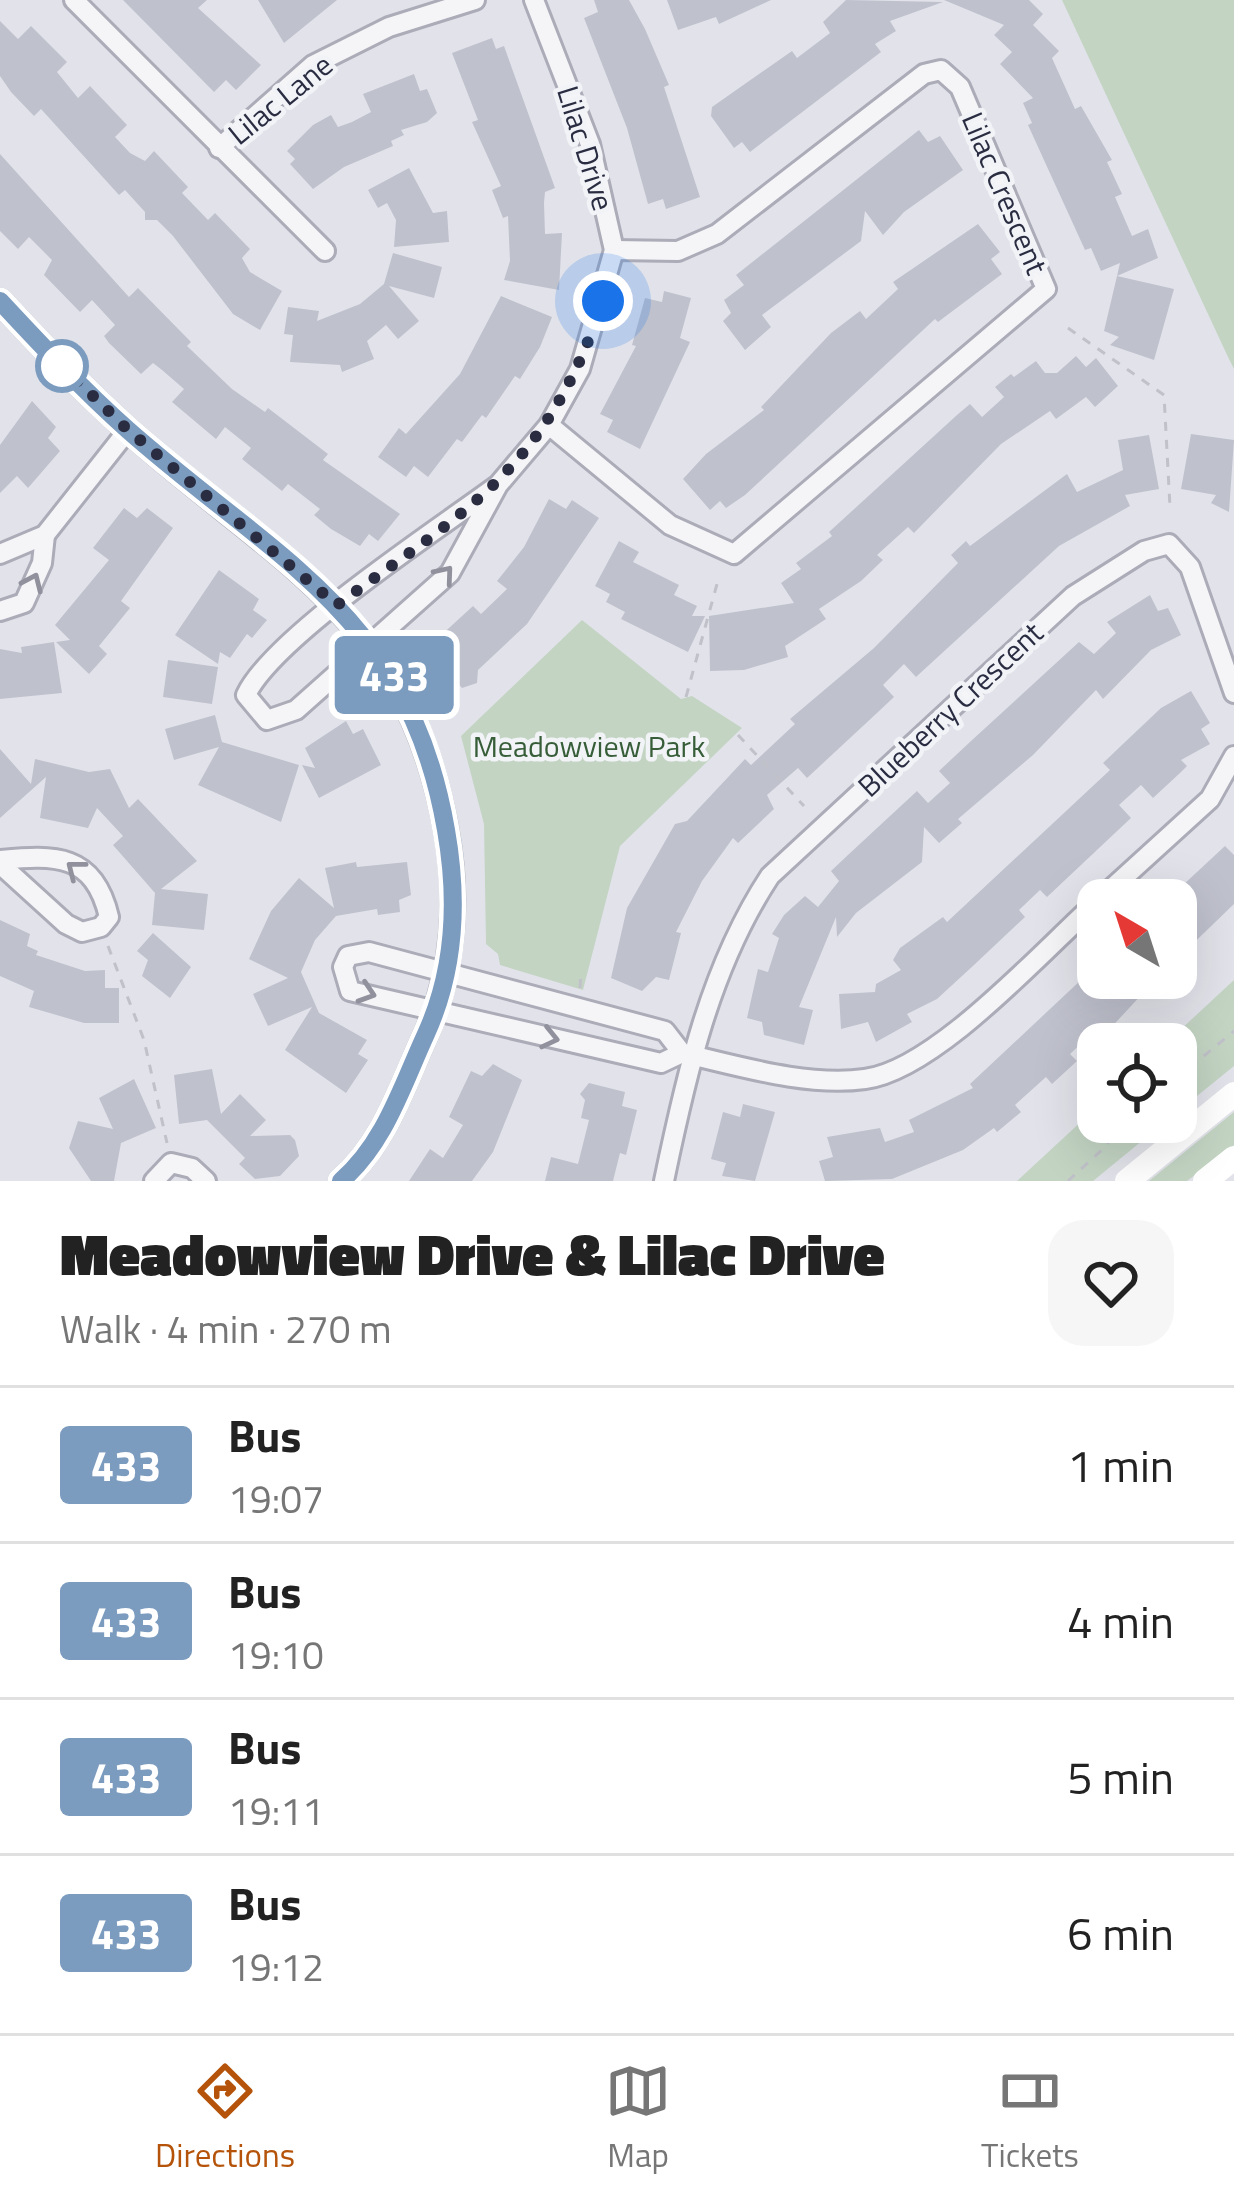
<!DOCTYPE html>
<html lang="en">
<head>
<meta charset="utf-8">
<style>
  :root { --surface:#fff; --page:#f6f6f6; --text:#222; --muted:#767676; --line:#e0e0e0; --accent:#b45309 }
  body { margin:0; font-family:"Titillium Web",sans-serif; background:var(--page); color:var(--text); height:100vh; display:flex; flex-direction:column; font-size:45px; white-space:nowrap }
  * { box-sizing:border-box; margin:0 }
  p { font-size:39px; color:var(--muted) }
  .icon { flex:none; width:66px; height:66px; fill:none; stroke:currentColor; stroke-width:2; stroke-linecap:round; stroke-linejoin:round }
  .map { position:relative; height:1181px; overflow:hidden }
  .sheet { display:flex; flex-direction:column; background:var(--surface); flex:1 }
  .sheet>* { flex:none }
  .badge { padding:0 24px; border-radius:9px; font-size:42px; line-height:78px }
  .needle { width:78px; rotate:321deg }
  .buttons { position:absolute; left:1077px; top:879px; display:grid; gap:24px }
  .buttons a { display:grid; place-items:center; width:120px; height:120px; border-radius:24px; background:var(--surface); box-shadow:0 12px 48px #0002; font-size:60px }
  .you { position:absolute; width:60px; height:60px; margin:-30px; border:9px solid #fff; border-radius:50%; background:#1a73e8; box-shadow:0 0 0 18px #1a73e833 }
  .map>.badge { position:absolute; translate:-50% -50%; box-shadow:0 0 0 6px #fff }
  .round { display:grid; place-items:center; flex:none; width:126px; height:126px; border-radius:36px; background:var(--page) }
  .head { display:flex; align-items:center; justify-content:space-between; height:204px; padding:0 60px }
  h1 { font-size:57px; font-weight:800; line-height:90px }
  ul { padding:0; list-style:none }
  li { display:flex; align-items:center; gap:36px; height:156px; padding:0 60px; border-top:3px solid var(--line) }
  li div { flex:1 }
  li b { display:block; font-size:45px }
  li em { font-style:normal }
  li .badge { min-width:132px; font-weight:700; text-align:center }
  .tabs { display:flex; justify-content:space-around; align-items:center; height:168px; border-top:3px solid var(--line); background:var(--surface); font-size:33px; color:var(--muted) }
  .tabs a { display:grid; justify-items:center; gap:6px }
  .tabs .selected { color:var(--accent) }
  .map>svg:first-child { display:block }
</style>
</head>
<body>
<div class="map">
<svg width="1234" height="1181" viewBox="0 0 1234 1181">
  <rect width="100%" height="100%" fill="#e2e3ea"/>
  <g fill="#c3d4c3">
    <polygon points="1062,0 1234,0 1234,369 1228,357"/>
    <polygon points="582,620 681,699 692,696 742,728 620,846 583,990 500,965 498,954 486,944 484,824 461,736"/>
    <polygon points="1234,980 1234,1066 1176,1113 1176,1044 1165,1044"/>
    <polygon points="1098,1106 1098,1122 1165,1122 1093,1181 1017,1181"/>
    <polygon points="1234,1112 1234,1145 1187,1181 1149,1181"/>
  </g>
  <g fill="#bfc1cd">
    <polygon points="123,0 207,0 198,8 261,65 236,90 226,80 214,92"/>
    <polygon points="258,0 337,0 284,43"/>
    <polygon points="594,0 629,0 645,29 669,85 664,87 700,197 666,209 663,199 648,204 627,128 584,18 598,12"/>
    <polygon points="667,0 771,0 719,24 716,17 678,30"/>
    <polygon points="846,0 943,2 890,21 896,31 875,44 881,52 750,152 742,142 734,148 711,116 712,107 792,51 797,58 830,33 823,22"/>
    <polygon points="944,0 1029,0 1043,14 1033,25 1059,51 1052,58 1075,109 1081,106 1112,160 1107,162 1122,194 1115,197 1132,236 1148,229 1158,258 1117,276 1120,263 1101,271 1091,248 1085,250 1028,125 1032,123 1023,103 1033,98 1000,64 1012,52 994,35 1004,25"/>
    <polygon points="0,21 18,39 31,26 67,62 57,72 78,98 90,86 127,125 115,137 130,153 145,161 154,151 188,187 182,193 208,220 215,213 250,249 242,258 250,272 282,291 260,330 233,314 173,236 157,220 145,220 145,212 125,190 119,195 41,109 34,116 11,92 0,76"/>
    <polygon points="492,38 496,49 504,46 555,188 545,192 544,203 545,234 562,233 559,290 504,280 510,261 508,216 503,218 492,190 501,186 472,122 478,120 452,53"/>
    <polygon points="414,74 420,91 427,89 437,113 427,122 401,130 404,135 391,141 393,146 344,167 313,189 290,164 295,159 287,151 313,125 331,115 338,127 352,122 371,112 363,94"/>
    <polygon points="919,130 928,142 940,136 963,170 904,212 883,235 865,211 861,241 762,315 771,327 745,350 723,321 731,313 724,300 744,285 736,275"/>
    <polygon points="0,154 129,297 138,288 191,342 187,346 232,389 265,412 268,408 328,454 323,460 400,514 378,541 369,534 360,546 331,529 314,515 320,509 288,484 282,491 242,459 251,448 225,427 216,439 172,402 184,389 162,370 153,363 141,374 109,343 104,336 115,325 92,300 80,312 44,275 52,260 29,237 18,249 0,231"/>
    <polygon points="409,168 433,213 447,211 449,242 394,247 396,220 387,203 378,208 368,190"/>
    <polygon points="978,224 1000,252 991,259 1002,274 938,322 935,319 745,495 726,508 720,501 710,510 683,479 706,454 764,410 761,407 831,333 860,311 866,319 898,289 893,282"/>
    <polygon points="393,253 442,267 434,298 389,286 419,321 398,339 386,325 367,341 374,359 342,372 340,365 290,362 293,335 284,334 288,307 319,311 317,321 360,304 384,284"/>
    <polygon points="1117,276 1174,289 1154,360 1110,345 1119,337 1104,331"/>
    <polygon points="664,291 691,298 680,338 690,342 640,449 607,432 613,420 600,414 636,346 632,345 645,298 662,302"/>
    <polygon points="501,296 552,317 540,347 520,379 515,376 486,418 482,415 462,442 457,439 428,477 414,466 406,477 378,457 399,428 406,434 460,374"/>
    <polygon points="1076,356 1086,367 1096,358 1118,386 1095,407 1086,397 1056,419 1050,411 1001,444 914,533 908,527 877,555 883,560 861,581 819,609 826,619 785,646 788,657 744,670 710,671 709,616 794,603 781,583 801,569 796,563 832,536 829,532 957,415 970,404 982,417 1004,397 995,387 1011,374 1014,377 1036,361 1045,373 1057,373"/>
    <polygon points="32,401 56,427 48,438 60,451 28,488 17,476 0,493 0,445"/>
    <polygon points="1191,434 1234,440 1229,512 1211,503 1216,495 1181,489"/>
    <polygon points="1149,435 1159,489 1125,495 1130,506 1059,546 916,677 904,664 883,685 894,697 877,713 807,778 798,768 767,795 774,809 738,843 733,838 702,881 676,932 681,933 669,980 656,977 642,991 611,978 627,908 675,824 687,821 745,759 751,765 795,724 790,719 874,648 958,563 951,555 966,541 970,546 1067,474 1077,492 1123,470 1118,440"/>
    <polygon points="549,499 566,509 572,500 599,518 527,624 478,670 477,683 462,688 439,662 445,648 437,639 473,606 481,614 507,589 497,581 524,547"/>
    <polygon points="124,508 137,518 147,508 173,528 121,601 130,608 99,646 107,654 89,674 56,642 70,640 55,625 109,560 93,548"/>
    <polygon points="619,541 639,552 633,562 679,585 674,595 697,606 692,616 705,616 688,652 621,619 625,612 606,602 610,594 595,586"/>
    <polygon points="219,570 259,599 253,610 267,620 252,638 247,634 230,658 220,652 218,664 175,635"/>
    <polygon points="1150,595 1158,611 1168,608 1181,635 1151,650 1103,699 1096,690 1033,755 958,819 962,823 939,843 924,827 922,862 856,913 837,937 836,917 799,1007 813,1010 804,1045 764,1035 762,1022 747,1018 758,969 768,972 779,938 772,934 784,915 805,896 818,907 839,881 831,871 849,854 917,791 928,803 950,783 939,771 971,741 1079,642 1094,654 1116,633 1107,622"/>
    <polygon points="54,642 62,693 0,699 0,649 22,653 21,647"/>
    <polygon points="168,660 218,667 212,704 163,697"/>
    <polygon points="1191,691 1210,723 1201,729 1210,744 1181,760 1187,766 1180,773 1153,798 1141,785 1119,805 1131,818 1047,897 1040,890 1019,910 1025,917 974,965 937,999 907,1014 912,1022 876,1042 868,1022 841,1029 839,994 875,992 876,984 901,970 893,960 900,948 943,917 947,922 1110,770 1103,763 1124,743 1161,708"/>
    <polygon points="215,715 222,742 299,765 281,822 198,785 219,747 174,760 165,729"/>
    <polygon points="346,721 353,734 363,729 381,765 319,798 302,765 315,768 305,748"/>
    <polygon points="0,749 31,784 35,759 89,772 110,769 129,808 138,799 197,861 161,889 208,894 204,930 152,925 155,893 113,845 123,836 97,808 88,828 40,818 46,777 0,818"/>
    <polygon points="1225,846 1234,855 1234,904 1176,960 1176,915 1193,896 1183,885"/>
    <polygon points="356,862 357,867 407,862 411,895 399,900 400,912 378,915 377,909 336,916 315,940 301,972 319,1013 367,1040 358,1054 368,1060 346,1093 285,1050 312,1007 268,1026 253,994 288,978 249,959 271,911 299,878 334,908 325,868"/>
    <polygon points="0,920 30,934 27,946 38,951 36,955 85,971 105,970 105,988 119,988 119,1023 84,1023 29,1007 34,991 0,976"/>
    <polygon points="153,933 191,967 170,998 142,976 148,960 137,951"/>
    <polygon points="1098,964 1098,978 1157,978 1106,1033 1100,1026 1070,1054 1077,1061 1052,1084 1046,1077 1015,1105 1021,1112 997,1132 994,1128 963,1150 892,1179 825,1181 819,1161 833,1157 827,1137 880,1128 885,1142 914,1132 909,1120 973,1088 970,1084"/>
    <polygon points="493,1064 522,1080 493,1152 472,1181 409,1181 430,1149 443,1158 463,1125 449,1117 471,1071 482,1076"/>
    <polygon points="212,1069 221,1114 240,1094 266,1120 250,1136 290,1135 295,1140 299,1156 280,1176 255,1179 239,1164 245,1158 207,1120 179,1124 174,1075"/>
    <polygon points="134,1079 156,1128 121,1143 114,1181 91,1181 69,1148 78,1121 113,1129 99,1098"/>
    <polygon points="589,1083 625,1092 622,1106 637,1110 626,1155 620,1153 613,1181 545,1181 551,1157 578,1164 589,1120 581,1118 585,1100 580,1094"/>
    <polygon points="743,1104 775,1112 755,1181 722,1176 726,1163 711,1159 723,1112 740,1117"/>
  </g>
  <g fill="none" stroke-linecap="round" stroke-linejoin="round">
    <defs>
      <g id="minor">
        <polyline points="74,0 325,251"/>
        <polyline points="219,148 313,65 389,27 475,0"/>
        <polyline points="549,425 670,525 734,554 1046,289 960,87 941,70 924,74 717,234 678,251 614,250"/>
        <path d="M498,485C440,528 273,637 246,695L267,720L296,710L450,573L498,485L549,425L580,369L614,250L590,144L534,0"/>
        <polyline points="0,554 45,535 128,430"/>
        <polyline points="0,611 24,603 42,563 45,535"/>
        <path d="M0,860C55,855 94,853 109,917L101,927L82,932L66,924L0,864"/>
        <polyline points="1099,900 1210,799 1234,756"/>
        <path d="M682,1053L665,1031L369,952L348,956L343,967L350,991L661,1063L682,1053C739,1066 807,1087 865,1079C936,1070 1043,950 1098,901"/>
        <polyline points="154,1181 171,1163 192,1168 206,1181"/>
        <path d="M664,1181C686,1075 710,967 770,876L1073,596L1144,551L1169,544L1190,567L1234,693"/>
      </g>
      <path id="tertiary" d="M0,301C41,345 83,390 128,430C276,562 407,614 446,829C459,898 454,970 426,1034C402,1086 385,1143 341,1181"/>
    </defs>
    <use href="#minor" stroke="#abacb8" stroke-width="24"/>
    <use href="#tertiary" stroke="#abacb8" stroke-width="27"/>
    <g stroke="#c0c1c9" stroke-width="3" stroke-dasharray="9 9" stroke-linecap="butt">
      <polyline points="1068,328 1164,395 1170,507"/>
      <polyline points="686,697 717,584"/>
      <polyline points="738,735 804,806"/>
      <polyline points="108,946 144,1040 167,1143"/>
      <polyline points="580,988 581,970"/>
      <polyline points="1176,1079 1234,1031"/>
      <polyline points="1068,1181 1105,1147 1122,1122"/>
    </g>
    <use href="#minor" stroke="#f5f5f8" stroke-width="18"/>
    <use href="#tertiary" stroke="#f5f5f8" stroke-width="21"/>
    <g stroke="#fff" stroke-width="24">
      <polyline points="1127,1181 1234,1094"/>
      <polyline points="1205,1181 1234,1158"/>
    </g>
  </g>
  <defs><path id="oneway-chevron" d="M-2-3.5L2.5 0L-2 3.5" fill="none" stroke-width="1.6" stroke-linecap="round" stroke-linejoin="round" transform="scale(3)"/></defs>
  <g stroke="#90919d">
    <use href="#oneway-chevron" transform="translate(445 574) rotate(-50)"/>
    <use href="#oneway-chevron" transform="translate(33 582) rotate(-66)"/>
    <use href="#oneway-chevron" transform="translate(75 869) rotate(-142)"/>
    <use href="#oneway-chevron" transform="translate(367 993) rotate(18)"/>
    <use href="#oneway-chevron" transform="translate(550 1038) rotate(13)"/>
  </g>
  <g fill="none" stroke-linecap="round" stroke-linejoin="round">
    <defs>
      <path id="line" d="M0,301C41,345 83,390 128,430C275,560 409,615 446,830C458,898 455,970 426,1034C402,1086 385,1143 341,1181"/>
    </defs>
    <use href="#line" stroke="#fff" stroke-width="27"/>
    <use href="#line" stroke="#7b9bbf" stroke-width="18"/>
    <path stroke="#2a2d42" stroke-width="12" stroke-dasharray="0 21.6" d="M62,366L128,430L337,605C472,507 547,467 603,301"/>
  </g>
  <circle fill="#fff" stroke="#7b9bbf" stroke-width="6" cx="62" cy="366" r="24"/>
  <g text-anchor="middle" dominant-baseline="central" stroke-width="9" stroke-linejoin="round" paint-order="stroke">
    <g font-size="30" fill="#2a2d42" stroke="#f1f3f7">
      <text transform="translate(280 99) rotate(-39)">Lilac Lane</text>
      <text transform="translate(586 148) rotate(73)">Lilac Drive</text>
      <text transform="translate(1005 193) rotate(67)">Lilac Crescent</text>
      <text transform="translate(950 709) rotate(-43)">Blueberry Crescent</text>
    </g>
    <g font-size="30" fill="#375e39" stroke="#f1f3f7">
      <text x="589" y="746">Meadowview Park</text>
    </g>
  </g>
</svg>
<div class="buttons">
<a><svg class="needle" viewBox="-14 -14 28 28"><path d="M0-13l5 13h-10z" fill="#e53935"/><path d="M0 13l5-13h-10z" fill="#767676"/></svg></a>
<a><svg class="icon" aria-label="locate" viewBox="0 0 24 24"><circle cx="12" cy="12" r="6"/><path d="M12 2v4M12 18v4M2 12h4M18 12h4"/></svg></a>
</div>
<div class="you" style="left:603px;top:301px"></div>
<b class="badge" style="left:394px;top:675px;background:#7b9bbf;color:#fff">433</b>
</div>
<section class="sheet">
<div class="head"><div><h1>Meadowview Drive &amp; Lilac Drive</h1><p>Walk · 4 min · 270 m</p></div><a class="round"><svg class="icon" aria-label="heart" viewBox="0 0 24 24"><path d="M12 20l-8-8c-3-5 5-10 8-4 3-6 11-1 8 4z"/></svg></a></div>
<ul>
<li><span class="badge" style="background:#7b9bbf;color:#fff">433</span><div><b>Bus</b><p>19:07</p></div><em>1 min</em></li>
<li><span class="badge" style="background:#7b9bbf;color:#fff">433</span><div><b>Bus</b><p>19:10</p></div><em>4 min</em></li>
<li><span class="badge" style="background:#7b9bbf;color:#fff">433</span><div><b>Bus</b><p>19:11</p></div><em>5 min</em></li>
<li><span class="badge" style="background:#7b9bbf;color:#fff">433</span><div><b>Bus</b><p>19:12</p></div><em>6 min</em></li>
</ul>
</section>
<nav class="tabs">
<a class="selected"><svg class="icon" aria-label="directions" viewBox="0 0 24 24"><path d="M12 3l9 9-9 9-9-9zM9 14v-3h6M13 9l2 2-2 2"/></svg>Directions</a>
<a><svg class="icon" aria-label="map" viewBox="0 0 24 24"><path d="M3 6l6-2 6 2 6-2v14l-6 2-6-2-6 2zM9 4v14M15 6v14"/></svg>Map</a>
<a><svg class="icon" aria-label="tickets" viewBox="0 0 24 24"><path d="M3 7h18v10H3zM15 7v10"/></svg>Tickets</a>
</nav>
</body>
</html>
